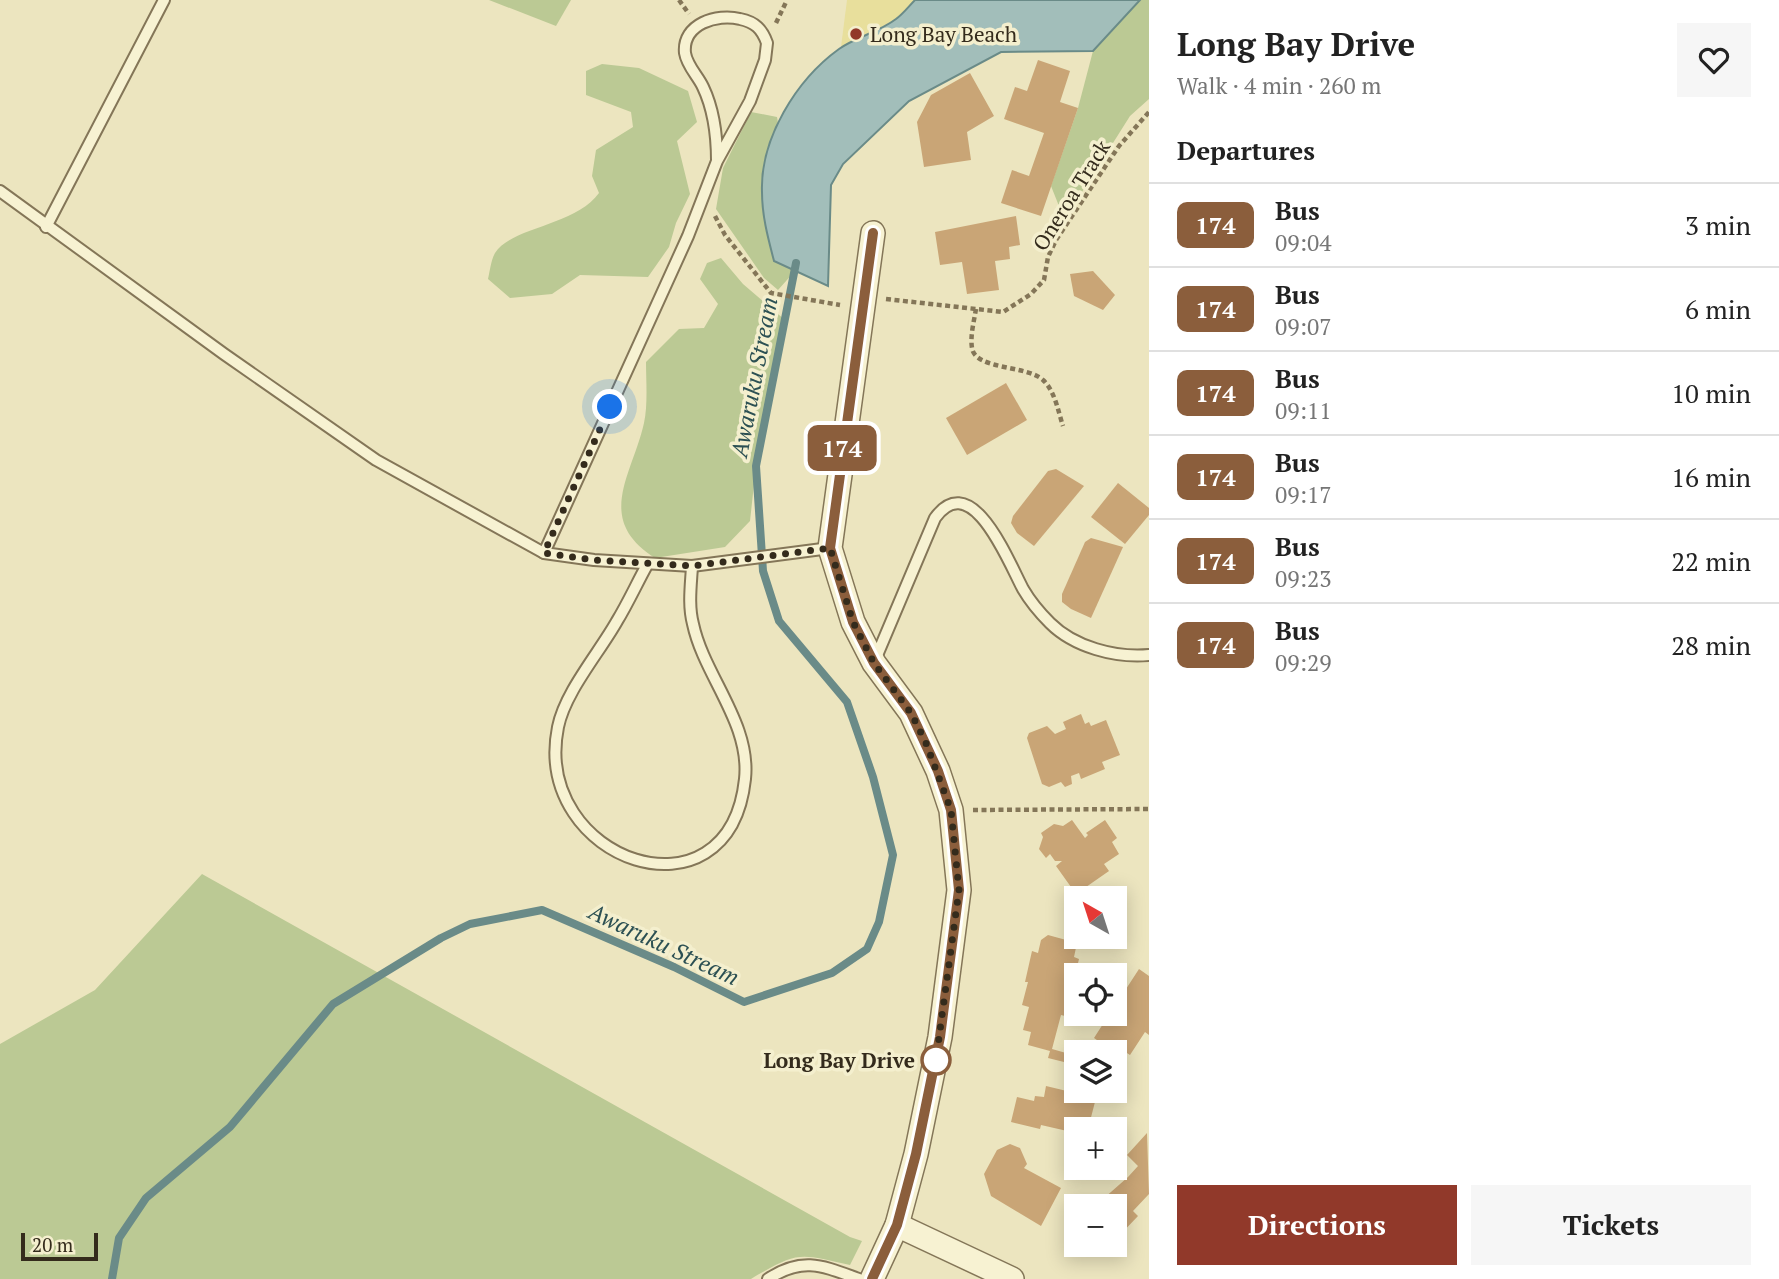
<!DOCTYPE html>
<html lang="en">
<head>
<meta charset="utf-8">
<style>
  :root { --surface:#fff; --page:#f6f6f6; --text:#222; --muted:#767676; --line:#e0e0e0; --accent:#91392a }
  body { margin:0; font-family:"PT Serif",serif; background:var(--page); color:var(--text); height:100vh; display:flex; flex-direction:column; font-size:26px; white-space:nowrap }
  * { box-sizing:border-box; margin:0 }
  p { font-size:23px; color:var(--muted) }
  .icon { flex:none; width:38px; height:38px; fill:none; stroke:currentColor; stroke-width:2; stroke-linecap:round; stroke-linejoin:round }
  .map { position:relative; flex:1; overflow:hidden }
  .panel { display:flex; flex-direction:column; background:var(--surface); width:630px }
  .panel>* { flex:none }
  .badge { padding:0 14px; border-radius:10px; font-size:24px; line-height:46px }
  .needle { width:46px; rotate:321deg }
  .controls { position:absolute; left:1064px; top:886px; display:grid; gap:14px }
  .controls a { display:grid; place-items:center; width:63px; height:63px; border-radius:0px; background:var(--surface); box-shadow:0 4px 18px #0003; font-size:35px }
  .scale { position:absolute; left:21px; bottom:18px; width:77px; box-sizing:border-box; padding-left:7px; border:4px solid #342b1c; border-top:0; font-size:19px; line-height:24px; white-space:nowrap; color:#342b1c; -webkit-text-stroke:5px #f4efce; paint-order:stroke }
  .you { position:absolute; width:35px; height:35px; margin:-18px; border:5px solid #fff; border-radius:50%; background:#1a73e8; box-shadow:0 0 0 10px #1a73e833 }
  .map>.badge { position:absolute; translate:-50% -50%; box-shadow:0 0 0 4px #fff }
  h2 { padding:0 28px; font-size:26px; line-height:63px }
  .round { display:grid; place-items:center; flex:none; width:74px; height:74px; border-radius:0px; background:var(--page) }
  .headline { display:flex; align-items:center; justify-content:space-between; height:119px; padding:0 28px }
  h1 { font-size:33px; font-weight:700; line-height:52px }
  .primary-button { display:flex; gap:14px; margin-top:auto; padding:14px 28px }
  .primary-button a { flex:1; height:80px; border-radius:0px; background:var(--accent); color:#fff; font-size:28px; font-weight:700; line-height:80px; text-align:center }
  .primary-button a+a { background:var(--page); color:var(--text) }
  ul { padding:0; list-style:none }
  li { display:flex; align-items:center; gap:21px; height:84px; padding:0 28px; border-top:2px solid var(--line) }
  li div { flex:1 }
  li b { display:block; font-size:26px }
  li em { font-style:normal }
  li .badge { min-width:77px; font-weight:700; text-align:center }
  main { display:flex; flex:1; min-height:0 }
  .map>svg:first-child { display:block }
</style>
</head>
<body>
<main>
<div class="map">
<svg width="1149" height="1279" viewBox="0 0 1149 1279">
  <rect width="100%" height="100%" fill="#ece5bf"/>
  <g fill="#bbc994">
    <polygon points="489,0 571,0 556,26"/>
    <polygon points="1140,0 1149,0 1149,99 1130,116 1077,200 1059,206 1051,186 1078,108 1093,51"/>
    <path d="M602,64L639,68L688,91L697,122L677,141L690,194L676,223L669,247L648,277L580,275L552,294L510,298L488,279C490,271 491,260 495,253C511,227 575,226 599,193L592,176L596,150L633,127L631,112L586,95V71Z"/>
    <path d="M751,112L777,117C781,132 768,144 765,158C759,194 765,226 774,261L795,271L778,290L764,278L716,209L723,168Z"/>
    <path d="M721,258L743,284L785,320L756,466L750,521L725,547L655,558C594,519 632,476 644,423C648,404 646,381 646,362L679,329L704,328L718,304L700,279L707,263Z"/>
    <path d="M202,874L850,1237L862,1241L850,1265C798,1253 798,1251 751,1279H0V1044L95,990Z"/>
  </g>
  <polygon fill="#e8df9c" points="847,0 915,0 895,20 841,47"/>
  <path fill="#a2beba" stroke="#6a8b88" stroke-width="2" d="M915,0H1140L1093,51L1001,52L909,101L843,164L831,185L828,286L774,261C768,238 762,216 762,192C760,139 796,80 839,49C856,37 879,32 896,19C903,14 909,6 915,0Z"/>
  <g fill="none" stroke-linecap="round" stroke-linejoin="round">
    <polyline stroke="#6a8b88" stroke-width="8" points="112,1279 119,1238 146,1198 230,1127 333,1004 441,938 470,924 542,910 674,967 744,1002 832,973 867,949 879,922 893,855 873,777 847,702 779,621 763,571 756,466 796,263"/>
  </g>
  <g fill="#c9a576">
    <polygon points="1038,60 1070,71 1060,102 1078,108 1041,216 1001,203 1012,170 1029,176 1044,133 1004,119 1015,87 1027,91"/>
    <polygon points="970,73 994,116 967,132 971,160 924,167 917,122 931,95"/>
    <polygon points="1016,216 1020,245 1009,247 1010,259 995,261 999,290 967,294 962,262 940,265 935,232"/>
    <polygon points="1093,271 1115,295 1103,310 1074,296 1070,274"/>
    <polygon points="1006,383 1027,420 967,455 946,418"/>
    <polygon points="1056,469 1084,486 1034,546 1017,533 1011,523 1013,516 1048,471"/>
    <polygon points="1118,483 1149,508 1149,515 1125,544 1091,517"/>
    <polygon points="1091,538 1123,547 1091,618 1071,609 1062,602 1062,594 1085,542"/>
    <polygon points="1081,714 1085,724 1089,722 1091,726 1106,720 1120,755 1102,762 1105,769 1081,779 1079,773 1071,776 1072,784 1065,787 1061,782 1049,787 1042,784 1027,738 1029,733 1047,726 1055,734 1066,729 1063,722"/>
    <polygon points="1072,820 1085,838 1088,835 1086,833 1105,820 1117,838 1112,842 1119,854 1104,864 1109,871 1076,894 1056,866 1062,861 1055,861 1050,854 1046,858 1039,849 1043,837 1041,833 1054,824 1063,826"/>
    <polygon points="1048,935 1077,943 1074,957 1079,959 1065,1016 1061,1015 1052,1049 1066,1053 1064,1062 1048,1058 1050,1051 1028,1045 1031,1032 1023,1030 1029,1007 1022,1005 1028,982 1025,982 1032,951 1038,953 1041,940"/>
    <polygon points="1139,969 1149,976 1149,1035 1145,1032 1130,1055 1116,1046 1113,1051 1094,1038 1110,1013 1115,1013 1115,1006"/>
    <polygon points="1046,1086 1096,1098 1088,1129 1076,1129 1076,1133 1041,1125 1040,1129 1011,1122 1017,1097 1034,1101 1035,1096 1044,1097"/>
    <polygon points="1147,1133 1149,1194 1133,1211 1138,1216 1118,1237 1115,1235 1115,1206 1080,1206 1087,1198 1092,1203 1103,1199 1128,1177 1138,1166 1127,1155"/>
    <polygon points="1010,1144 1020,1148 1027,1164 1024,1168 1061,1188 1041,1226 991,1196 984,1174 997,1150"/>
  </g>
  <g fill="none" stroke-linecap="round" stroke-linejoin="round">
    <defs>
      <g id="service">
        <polyline points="0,191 224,354 376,460 544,553 594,560 692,566 830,548"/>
        <polyline points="46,227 164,0"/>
        <path d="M544,553L688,236L717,161L750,101L765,60L767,43C762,29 755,22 740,19C717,13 682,24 685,53C687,66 698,76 703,87C714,110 717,136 717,161"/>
        <path d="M647,565C637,583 628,603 617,621C599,653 565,692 558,727C531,861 729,929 745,779C751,723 704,676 693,624C688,605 691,585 692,566"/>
        <path d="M875,660L935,518C972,467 1009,563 1023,589C1030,601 1040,613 1050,623C1074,647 1115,658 1149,655"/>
        <path d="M768,1279C803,1256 823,1266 859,1279"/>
      </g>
      <g id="minor">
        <polyline points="897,1225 1012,1279"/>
        <polyline points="872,1279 897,1225 916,1154 940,1037 959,890 951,810 938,771 911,713 874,663 853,622 830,548 873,233"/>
      </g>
    </defs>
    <use href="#service" stroke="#847658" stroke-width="14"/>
    <use href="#minor" stroke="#847658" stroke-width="26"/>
    <g stroke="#847658" stroke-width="4.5" stroke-dasharray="5 3.5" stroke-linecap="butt">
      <polyline points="679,0 689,14"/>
      <polyline points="776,23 787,0"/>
      <polyline points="715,216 725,235 771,293 840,305"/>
      <polyline points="886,299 1003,312 1031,294 1044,280 1048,257 1056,240 1119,146 1149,112"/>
      <path d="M976,309C974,321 970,336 972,348C975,370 1027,365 1043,380C1055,391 1058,411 1063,426"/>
      <polyline points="973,810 1149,809"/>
    </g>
    <use href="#service" stroke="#f7f2d2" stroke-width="10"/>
    <use href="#minor" stroke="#f7f2d2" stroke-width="23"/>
  </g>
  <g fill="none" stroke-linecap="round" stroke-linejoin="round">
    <defs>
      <polyline id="line" points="872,1279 897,1225 916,1154 940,1037 959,890 951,810 938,771 911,713 874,663 853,622 830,548 873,233"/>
    </defs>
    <use href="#line" stroke="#fff" stroke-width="16"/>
    <use href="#line" stroke="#8b5e3c" stroke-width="10"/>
    <polyline stroke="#342b1c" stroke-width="7" stroke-dasharray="0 12.6" points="610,407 544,553 594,560 692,566 830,548 853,622 874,663 911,713 926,743 951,810 959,890 936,1060"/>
  </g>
  <circle fill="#91392a" stroke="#f4efce" stroke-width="2.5" cx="856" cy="34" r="7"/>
  <circle fill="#fff" stroke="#8b5e3c" stroke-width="3.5" cx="936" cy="1060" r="14"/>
  <g text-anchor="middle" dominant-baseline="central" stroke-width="7" stroke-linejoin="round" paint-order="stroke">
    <g font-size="21" fill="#342b1c" stroke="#f4efce" text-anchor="start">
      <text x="870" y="34">Long Bay Beach</text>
    </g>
    <g font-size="21" fill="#342b1c" stroke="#f4efce">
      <text transform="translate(1071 195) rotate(-58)">Oneroa Track</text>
    </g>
    <g font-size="21" font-weight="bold" fill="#342b1c" stroke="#f4efce" text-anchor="end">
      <text x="915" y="1060">Long Bay Drive</text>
    </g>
    <g font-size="23" font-style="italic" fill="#2c5053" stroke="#f4efce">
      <text transform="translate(754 377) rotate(-79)">Awaruku Stream</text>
      <text transform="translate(664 944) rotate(25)">Awaruku Stream</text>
    </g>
  </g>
</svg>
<div class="controls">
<a><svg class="needle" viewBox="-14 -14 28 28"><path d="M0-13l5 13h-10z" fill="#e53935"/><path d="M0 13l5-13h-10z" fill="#767676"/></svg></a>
<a><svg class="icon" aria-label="locate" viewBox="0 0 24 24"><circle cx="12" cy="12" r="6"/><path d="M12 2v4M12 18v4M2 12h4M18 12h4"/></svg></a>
<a><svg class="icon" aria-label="layers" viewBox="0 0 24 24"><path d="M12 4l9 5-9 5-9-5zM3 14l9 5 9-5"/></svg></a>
<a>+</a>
<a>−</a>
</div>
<div class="scale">20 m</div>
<div class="you" style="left:610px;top:407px"></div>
<b class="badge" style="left:842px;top:448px;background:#8b5e3c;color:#fff">174</b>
</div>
<section class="panel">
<div class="headline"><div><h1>Long Bay Drive</h1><p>Walk · 4 min · 260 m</p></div><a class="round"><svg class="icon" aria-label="heart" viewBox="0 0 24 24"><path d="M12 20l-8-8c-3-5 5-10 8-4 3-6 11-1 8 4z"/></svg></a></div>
<h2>Departures</h2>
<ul>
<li><span class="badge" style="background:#8b5e3c;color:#fff">174</span><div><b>Bus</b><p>09:04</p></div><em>3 min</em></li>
<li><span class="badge" style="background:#8b5e3c;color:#fff">174</span><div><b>Bus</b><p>09:07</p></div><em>6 min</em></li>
<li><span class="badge" style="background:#8b5e3c;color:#fff">174</span><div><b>Bus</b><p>09:11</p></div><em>10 min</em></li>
<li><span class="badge" style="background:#8b5e3c;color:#fff">174</span><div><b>Bus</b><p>09:17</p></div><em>16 min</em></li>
<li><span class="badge" style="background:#8b5e3c;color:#fff">174</span><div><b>Bus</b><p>09:23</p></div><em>22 min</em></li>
<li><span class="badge" style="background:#8b5e3c;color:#fff">174</span><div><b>Bus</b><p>09:29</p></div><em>28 min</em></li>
</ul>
<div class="primary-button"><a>Directions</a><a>Tickets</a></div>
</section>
</main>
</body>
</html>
